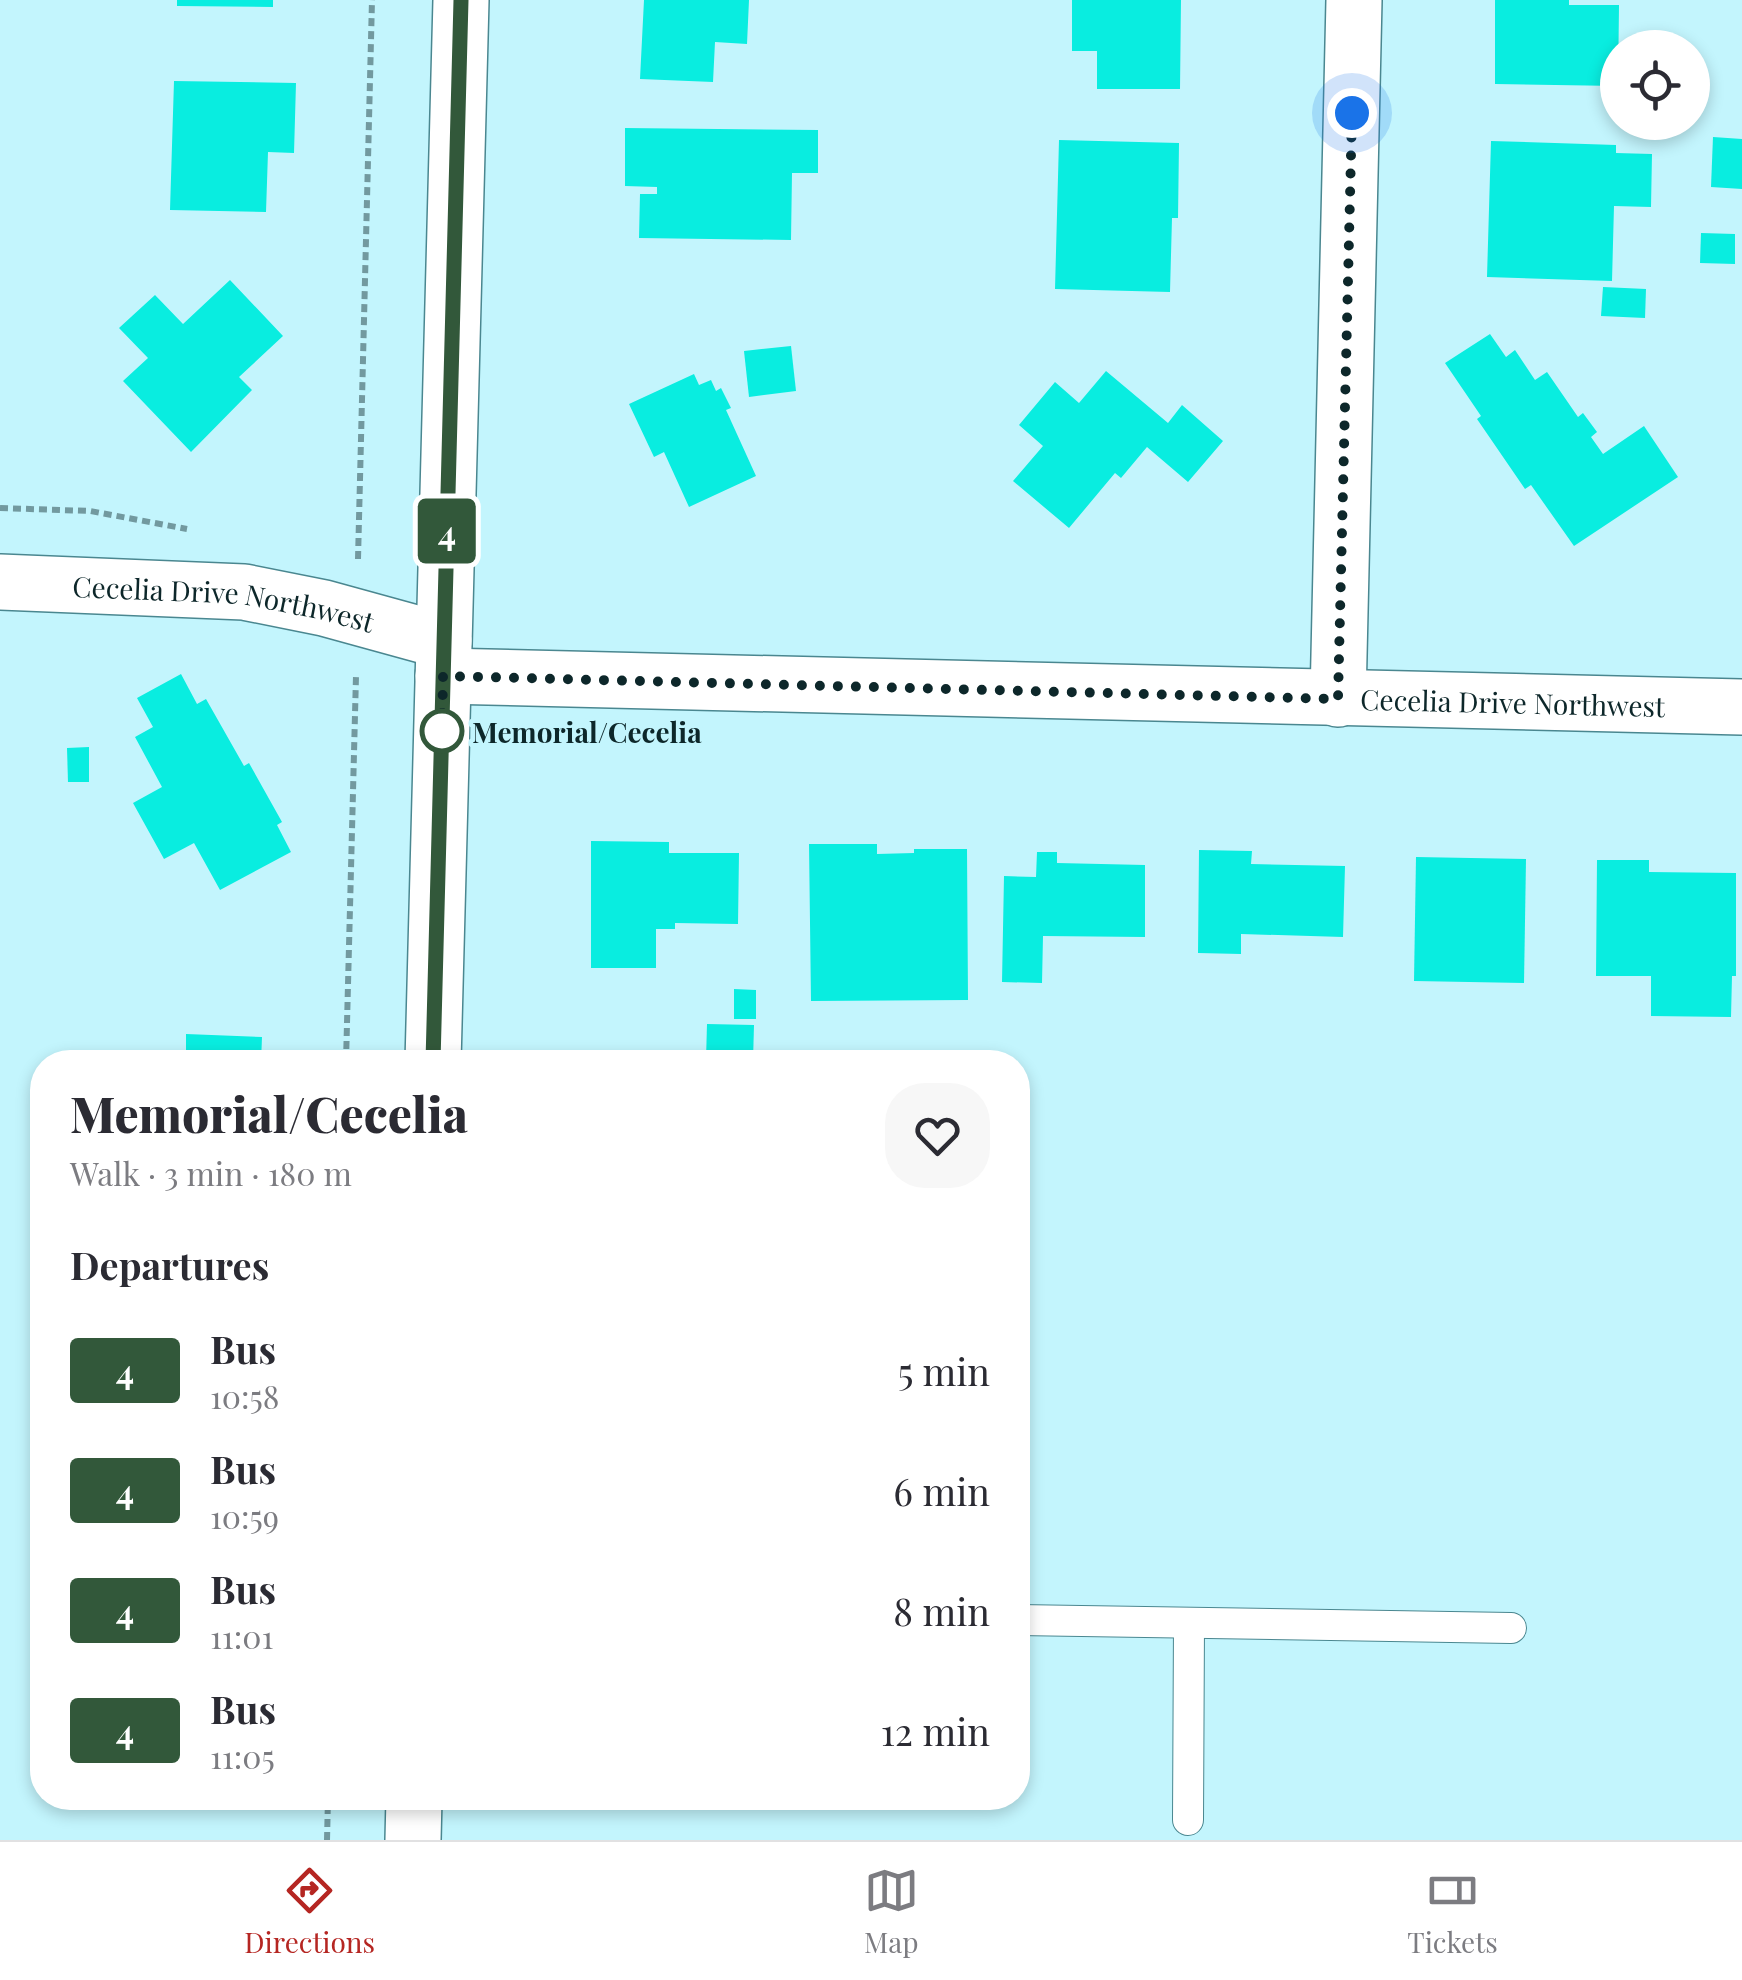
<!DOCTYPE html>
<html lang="en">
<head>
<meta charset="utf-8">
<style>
  :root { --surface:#fff; --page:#f7f7f7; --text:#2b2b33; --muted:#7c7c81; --line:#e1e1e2; --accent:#b52622 }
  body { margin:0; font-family:"Playfair Display",serif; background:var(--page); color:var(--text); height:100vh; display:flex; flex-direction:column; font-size:38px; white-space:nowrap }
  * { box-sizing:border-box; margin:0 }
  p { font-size:32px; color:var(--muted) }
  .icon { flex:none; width:55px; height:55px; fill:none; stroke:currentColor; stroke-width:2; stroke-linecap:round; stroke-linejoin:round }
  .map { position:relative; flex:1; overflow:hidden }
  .drawer { position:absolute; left:30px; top:1050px; width:1000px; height:760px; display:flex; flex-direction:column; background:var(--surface); border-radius:40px; box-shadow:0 5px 15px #0003 }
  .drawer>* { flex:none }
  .badge { padding:0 20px; border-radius:8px; font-size:35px; line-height:65px }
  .controls { position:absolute; left:1600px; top:30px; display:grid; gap:20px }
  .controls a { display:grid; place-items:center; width:110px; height:110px; border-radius:50%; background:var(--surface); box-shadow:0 5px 15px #0003; font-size:50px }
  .you { position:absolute; width:50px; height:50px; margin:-25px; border:8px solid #fff; border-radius:50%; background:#1a73e8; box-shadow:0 0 0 15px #1a73e833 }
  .map>.badge { position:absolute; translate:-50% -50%; box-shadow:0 0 0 5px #fff }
  h2 { padding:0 40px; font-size:38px; line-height:90px }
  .round { display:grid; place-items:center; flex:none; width:105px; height:105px; border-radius:40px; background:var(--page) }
  .head { display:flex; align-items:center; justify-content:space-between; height:170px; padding:0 40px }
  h1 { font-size:48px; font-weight:800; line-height:75px }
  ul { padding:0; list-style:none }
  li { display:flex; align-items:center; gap:30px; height:120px; padding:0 40px }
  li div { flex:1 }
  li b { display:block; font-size:38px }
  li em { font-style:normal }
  li .badge { min-width:110px; font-weight:700; text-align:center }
  .dock { display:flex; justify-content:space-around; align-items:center; height:140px; border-top:2px solid var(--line); background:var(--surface); font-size:28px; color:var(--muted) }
  .dock a { display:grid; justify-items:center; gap:5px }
  .dock .selected { color:var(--accent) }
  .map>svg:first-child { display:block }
</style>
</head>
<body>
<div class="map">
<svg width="1742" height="1840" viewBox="0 0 1742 1840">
  <rect width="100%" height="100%" fill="#c3f5fd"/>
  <g fill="#09ede0">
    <polygon points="177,0 273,0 273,7 177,6"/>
    <polygon points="644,0 749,0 747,44 715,42 713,82 640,79"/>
    <polygon points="1072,0 1181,0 1180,89 1097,89 1097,51 1072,51"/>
    <polygon points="1495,0 1569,0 1569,5 1619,5 1618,86 1495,84"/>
    <polygon points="174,81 296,83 294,153 268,152 266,212 170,210"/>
    <polygon points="625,128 818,130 818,173 792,173 791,240 639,238 640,194 657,194 657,187 625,186"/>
    <polygon points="1713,137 1742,139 1742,189 1711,187"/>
    <polygon points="1059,140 1179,143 1178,218 1172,218 1170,292 1055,289"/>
    <polygon points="1491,141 1616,145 1616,153 1652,154 1651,207 1614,206 1612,281 1487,277"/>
    <polygon points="1701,233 1735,234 1735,264 1700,263"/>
    <polygon points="230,280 283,336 239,377 252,390 191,452 123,381 148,358 119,328 155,295 183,324"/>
    <polygon points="1603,287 1646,289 1645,318 1601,316"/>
    <polygon points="1490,334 1506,357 1515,350 1535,380 1547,372 1578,417 1583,413 1597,432 1591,437 1603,454 1644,426 1678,477 1574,546 1531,485 1525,489 1477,419 1481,416 1445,363"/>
    <polygon points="791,346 796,391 749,397 744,351"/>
    <polygon points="1106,371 1168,423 1182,405 1223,441 1188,482 1147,447 1121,478 1115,473 1069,528 1013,481 1043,446 1019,425 1055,382 1079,403"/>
    <polygon points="694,374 699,385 711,380 716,391 721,388 731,408 726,410 756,476 689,507 664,452 654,457 629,404"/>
    <polygon points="181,674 197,704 206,699 244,766 249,763 282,822 277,825 291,852 220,890 194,843 164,859 133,803 162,787 135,737 153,727 137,698"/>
    <polygon points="89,747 89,782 68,782 67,748"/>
    <polygon points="591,841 669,842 669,853 739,853 738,924 675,923 675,929 656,929 656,968 591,968"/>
    <polygon points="809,844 877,844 877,854 914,853 914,849 967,849 968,1000 811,1001"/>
    <polygon points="1199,850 1252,851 1251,864 1345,866 1343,937 1241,934 1241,954 1198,953"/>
    <polygon points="1037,852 1057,852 1057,863 1145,865 1145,937 1043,936 1042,983 1002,982 1004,876 1036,877"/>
    <polygon points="1416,857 1526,859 1524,983 1414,981"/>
    <polygon points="1597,860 1649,860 1649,872 1736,873 1736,976 1732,976 1731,1017 1651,1016 1651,976 1596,976"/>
    <polygon points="734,989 756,990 756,1019 734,1019"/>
    <polygon points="707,1024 754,1025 753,1061 706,1060"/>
    <polygon points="186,1034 262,1037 261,1062 186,1062"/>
    <polygon points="157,1798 232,1798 231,1810 157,1808"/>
  </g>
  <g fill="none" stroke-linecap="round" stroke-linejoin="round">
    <defs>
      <g id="lane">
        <polyline points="1018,1620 1511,1628"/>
        <polyline points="1188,1820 1189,1624"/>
      </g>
      <g id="street">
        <path id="s1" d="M0,582L244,592L324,608L444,641"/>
        <path id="s2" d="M443,676L1742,707"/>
        <polyline points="1338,699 1354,0"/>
      </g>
      <g id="secondary">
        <polyline points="433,1062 461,0"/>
        <polyline points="413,1840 414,1798"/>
      </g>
    </defs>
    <use href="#lane" stroke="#4a8790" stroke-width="32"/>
    <use href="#street" stroke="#4a8790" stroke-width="58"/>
    <use href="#secondary" stroke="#4a8790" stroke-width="58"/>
    <g stroke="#72999f" stroke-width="6" stroke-dasharray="8 5" stroke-linecap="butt">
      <polyline points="0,508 90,511 187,529"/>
      <polyline points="358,559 372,0"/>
      <polyline points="346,1062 356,676"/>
      <polyline points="327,1840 328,1798"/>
    </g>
    <use href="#lane" stroke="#fff" stroke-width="30"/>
    <use href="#street" stroke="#fff" stroke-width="55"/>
    <use href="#secondary" stroke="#fff" stroke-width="55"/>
  </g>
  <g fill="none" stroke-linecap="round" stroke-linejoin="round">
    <defs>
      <polyline id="line" points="433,1062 461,0"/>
    </defs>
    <use href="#line" stroke="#fff" stroke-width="22"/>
    <use href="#line" stroke="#32583a" stroke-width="15"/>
    <polyline stroke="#0d272a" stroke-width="10" stroke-dasharray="0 18" points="442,731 443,676 1338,699 1352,113"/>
  </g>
  <circle fill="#fff" stroke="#32583a" stroke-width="5" cx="442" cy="731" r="20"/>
  <g text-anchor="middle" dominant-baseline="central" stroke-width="9" stroke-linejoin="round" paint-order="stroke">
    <g font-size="28" fill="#0d272a" stroke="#c3f5fd">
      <text stroke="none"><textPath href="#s1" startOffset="225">Cecelia Drive Northwest</textPath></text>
      <text stroke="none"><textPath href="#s2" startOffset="1070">Cecelia Drive Northwest</textPath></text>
    </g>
    <g font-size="28" font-weight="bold" fill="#0d272a" stroke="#c3f5fd" text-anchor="start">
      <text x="472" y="731">Memorial/Cecelia</text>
    </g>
  </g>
</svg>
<div class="controls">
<a><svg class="icon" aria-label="locate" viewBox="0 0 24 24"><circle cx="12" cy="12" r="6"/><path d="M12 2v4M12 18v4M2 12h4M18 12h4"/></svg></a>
</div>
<div class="you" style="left:1352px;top:113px"></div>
<b class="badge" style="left:447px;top:531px;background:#32583a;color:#fff">4</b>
<section class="drawer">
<div class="head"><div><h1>Memorial/Cecelia</h1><p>Walk · 3 min · 180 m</p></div><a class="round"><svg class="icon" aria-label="heart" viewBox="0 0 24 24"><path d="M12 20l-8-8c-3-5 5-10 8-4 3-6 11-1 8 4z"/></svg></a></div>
<h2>Departures</h2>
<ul>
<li><span class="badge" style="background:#32583a;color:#fff">4</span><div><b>Bus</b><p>10:58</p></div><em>5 min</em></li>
<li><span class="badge" style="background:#32583a;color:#fff">4</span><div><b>Bus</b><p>10:59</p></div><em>6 min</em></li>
<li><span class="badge" style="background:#32583a;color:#fff">4</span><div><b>Bus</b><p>11:01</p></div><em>8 min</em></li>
<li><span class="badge" style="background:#32583a;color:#fff">4</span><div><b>Bus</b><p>11:05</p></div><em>12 min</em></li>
</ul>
</section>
</div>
<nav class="dock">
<a class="selected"><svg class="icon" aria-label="directions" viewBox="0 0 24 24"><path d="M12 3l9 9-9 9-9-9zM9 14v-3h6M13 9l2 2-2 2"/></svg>Directions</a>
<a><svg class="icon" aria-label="map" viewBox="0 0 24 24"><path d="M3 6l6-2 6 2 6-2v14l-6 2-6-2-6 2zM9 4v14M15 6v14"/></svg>Map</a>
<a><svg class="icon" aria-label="tickets" viewBox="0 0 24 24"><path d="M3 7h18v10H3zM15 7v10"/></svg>Tickets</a>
</nav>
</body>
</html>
